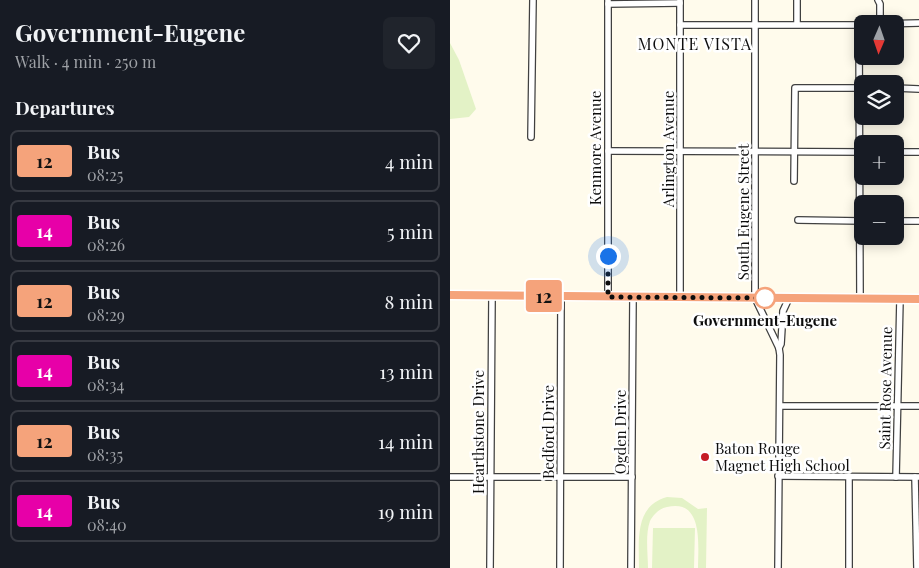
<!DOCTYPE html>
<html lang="en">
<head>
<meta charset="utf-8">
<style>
  :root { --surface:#171b24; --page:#20242c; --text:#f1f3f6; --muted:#9ea1a6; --line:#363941 }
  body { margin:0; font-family:"Playfair Display",serif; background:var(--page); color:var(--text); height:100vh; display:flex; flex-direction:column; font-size:19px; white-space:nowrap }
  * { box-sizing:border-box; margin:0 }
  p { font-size:16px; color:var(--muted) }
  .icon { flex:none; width:28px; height:28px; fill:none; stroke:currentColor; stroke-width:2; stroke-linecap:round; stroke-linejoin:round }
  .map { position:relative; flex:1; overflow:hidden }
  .panel { display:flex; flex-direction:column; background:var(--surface); width:450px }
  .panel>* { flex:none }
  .badge { padding:0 10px; border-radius:4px; font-size:18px; line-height:32px }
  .needle { width:32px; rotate:182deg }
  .fabs { position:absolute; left:404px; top:15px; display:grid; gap:10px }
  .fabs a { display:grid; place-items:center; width:50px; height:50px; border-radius:8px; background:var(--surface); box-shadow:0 2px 12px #0003; font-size:25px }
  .you { position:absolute; width:25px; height:25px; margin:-12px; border:4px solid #fff; border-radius:50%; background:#1a73e8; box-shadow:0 0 0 8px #1a73e833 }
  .map>.badge { position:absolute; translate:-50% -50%; box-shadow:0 0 0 2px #fff }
  h2 { padding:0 15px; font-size:19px; line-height:45px }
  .round { display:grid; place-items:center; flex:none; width:52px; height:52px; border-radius:8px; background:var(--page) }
  .headline { display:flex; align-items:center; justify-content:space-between; height:85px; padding:0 15px }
  h1 { font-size:24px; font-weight:700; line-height:38px }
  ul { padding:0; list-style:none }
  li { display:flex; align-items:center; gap:15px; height:62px; margin:0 10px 8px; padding:0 5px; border:2px solid var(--line); border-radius:8px }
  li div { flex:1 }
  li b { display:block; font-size:19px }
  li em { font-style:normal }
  li .badge { min-width:55px; font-weight:700; text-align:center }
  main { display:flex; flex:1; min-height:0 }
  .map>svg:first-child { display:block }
</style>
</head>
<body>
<main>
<section class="panel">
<div class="headline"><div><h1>Government-Eugene</h1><p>Walk · 4 min · 250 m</p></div><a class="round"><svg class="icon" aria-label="heart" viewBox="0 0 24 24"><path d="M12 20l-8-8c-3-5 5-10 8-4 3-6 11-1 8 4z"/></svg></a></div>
<h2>Departures</h2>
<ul>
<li><span class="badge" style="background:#f5a37b;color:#111">12</span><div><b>Bus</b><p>08:25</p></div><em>4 min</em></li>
<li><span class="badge" style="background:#e700a8;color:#fff">14</span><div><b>Bus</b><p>08:26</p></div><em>5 min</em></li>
<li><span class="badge" style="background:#f5a37b;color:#111">12</span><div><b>Bus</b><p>08:29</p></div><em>8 min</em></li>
<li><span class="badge" style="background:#e700a8;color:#fff">14</span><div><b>Bus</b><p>08:34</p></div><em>13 min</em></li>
<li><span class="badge" style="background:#f5a37b;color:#111">12</span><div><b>Bus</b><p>08:35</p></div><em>14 min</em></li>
<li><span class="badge" style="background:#e700a8;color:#fff">14</span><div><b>Bus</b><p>08:40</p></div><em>19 min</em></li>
</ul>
</section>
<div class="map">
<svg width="469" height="568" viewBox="0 0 469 568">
  <rect width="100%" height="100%" fill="#fffbec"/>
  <g fill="#e3f2c6">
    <polygon points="0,43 9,60 26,109 19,117 0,119"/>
    <path d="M217,497L232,498L248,509L257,508L256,568H248C248,547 254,498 217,507C210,508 203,515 200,521C195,535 198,554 198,568H189C189,541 184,506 217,497Z"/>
    <polygon points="203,528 245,528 244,568 202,568"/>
  </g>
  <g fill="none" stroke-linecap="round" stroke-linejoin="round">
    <defs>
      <g id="minor">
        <polyline points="230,0 230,297"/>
        <polyline points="305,0 305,298 329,348 330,355 328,568"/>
        <polyline points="428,0 430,4 430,24"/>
        <polyline points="158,4 230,3"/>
        <polyline points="347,24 347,0"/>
        <polyline points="429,24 469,23"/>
        <polyline points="230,25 412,25"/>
        <polyline points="409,25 410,298"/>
        <polyline points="445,88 469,89"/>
        <polyline points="81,137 83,0"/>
        <polyline points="158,151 412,152"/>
        <polyline points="445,152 469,152"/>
        <polyline points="344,181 345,88 412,88"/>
        <polyline points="348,220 412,221"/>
        <polyline points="445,221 469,221"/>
        <polyline points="158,297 158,0"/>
        <polyline points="329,348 331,344 333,311 339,298"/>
        <polyline points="331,406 469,406"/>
        <polyline points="328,476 469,477"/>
        <polyline points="0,477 182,477"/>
        <polyline points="446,477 450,299"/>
        <polyline points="465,477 467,568"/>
        <polyline points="40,568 42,296"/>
        <polyline points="110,568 111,296"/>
        <polyline points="181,568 183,297"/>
        <polyline points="399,568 399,476"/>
      </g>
      <polyline id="major" points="0,295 469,299"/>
    </defs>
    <use href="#minor" stroke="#404040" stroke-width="8"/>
    <use href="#major" stroke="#1e1e1e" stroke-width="9"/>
    <use href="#minor" stroke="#fff" stroke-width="5.5"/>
    <use href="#major" stroke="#ffd55c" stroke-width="7"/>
  </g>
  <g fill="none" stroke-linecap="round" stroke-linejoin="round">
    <defs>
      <polyline id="line" points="0,295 469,299"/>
    </defs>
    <use href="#line" stroke="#fff" stroke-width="11"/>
    <use href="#line" stroke="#f5a37b" stroke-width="8"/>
    <polyline stroke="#0d0d0d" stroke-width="5" stroke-dasharray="0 9" points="158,256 158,297 317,298 315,298"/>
  </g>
  <circle fill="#fff" stroke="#f5a37b" stroke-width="2.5" cx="315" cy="298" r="10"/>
  <circle fill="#c51c26" stroke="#fff" stroke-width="2" cx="255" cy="457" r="5"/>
  <g text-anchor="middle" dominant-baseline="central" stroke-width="5" stroke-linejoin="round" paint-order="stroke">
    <g font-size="15" fill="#0d0d0d" stroke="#fff">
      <text transform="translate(145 148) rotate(-90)">Kenmore Avenue</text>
      <text transform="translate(218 149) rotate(-90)">Arlington Avenue</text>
      <text transform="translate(293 212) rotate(-90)">South Eugene Street</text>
      <text transform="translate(435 388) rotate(-89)">Saint Rose Avenue</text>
      <text transform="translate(28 432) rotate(-90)">Hearthstone Drive</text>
      <text transform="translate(98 432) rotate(-90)">Bedford Drive</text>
      <text transform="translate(170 432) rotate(-90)">Ogden Drive</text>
    </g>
    <g font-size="15" font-weight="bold" fill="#0d0d0d" stroke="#fff">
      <text x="315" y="320">Government-Eugene</text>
    </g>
    <g font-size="15" fill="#0d0d0d" stroke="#fff" text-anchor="start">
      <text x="265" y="448">Baton Rouge<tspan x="265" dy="17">Magnet High School</tspan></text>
    </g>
    <g font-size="16" letter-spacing="1" fill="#0d0d0d" stroke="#fff">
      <text x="245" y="43">MONTE VISTA</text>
    </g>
  </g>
</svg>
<div class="fabs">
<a><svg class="needle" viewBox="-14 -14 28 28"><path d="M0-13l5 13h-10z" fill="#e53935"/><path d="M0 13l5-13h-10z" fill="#9ea1a6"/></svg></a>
<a><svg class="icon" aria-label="layers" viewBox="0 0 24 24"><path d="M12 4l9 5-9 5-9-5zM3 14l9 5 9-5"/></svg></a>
<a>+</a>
<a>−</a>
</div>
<div class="you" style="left:158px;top:256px"></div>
<b class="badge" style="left:94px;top:296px;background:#f5a37b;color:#111">12</b>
</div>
</main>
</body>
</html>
